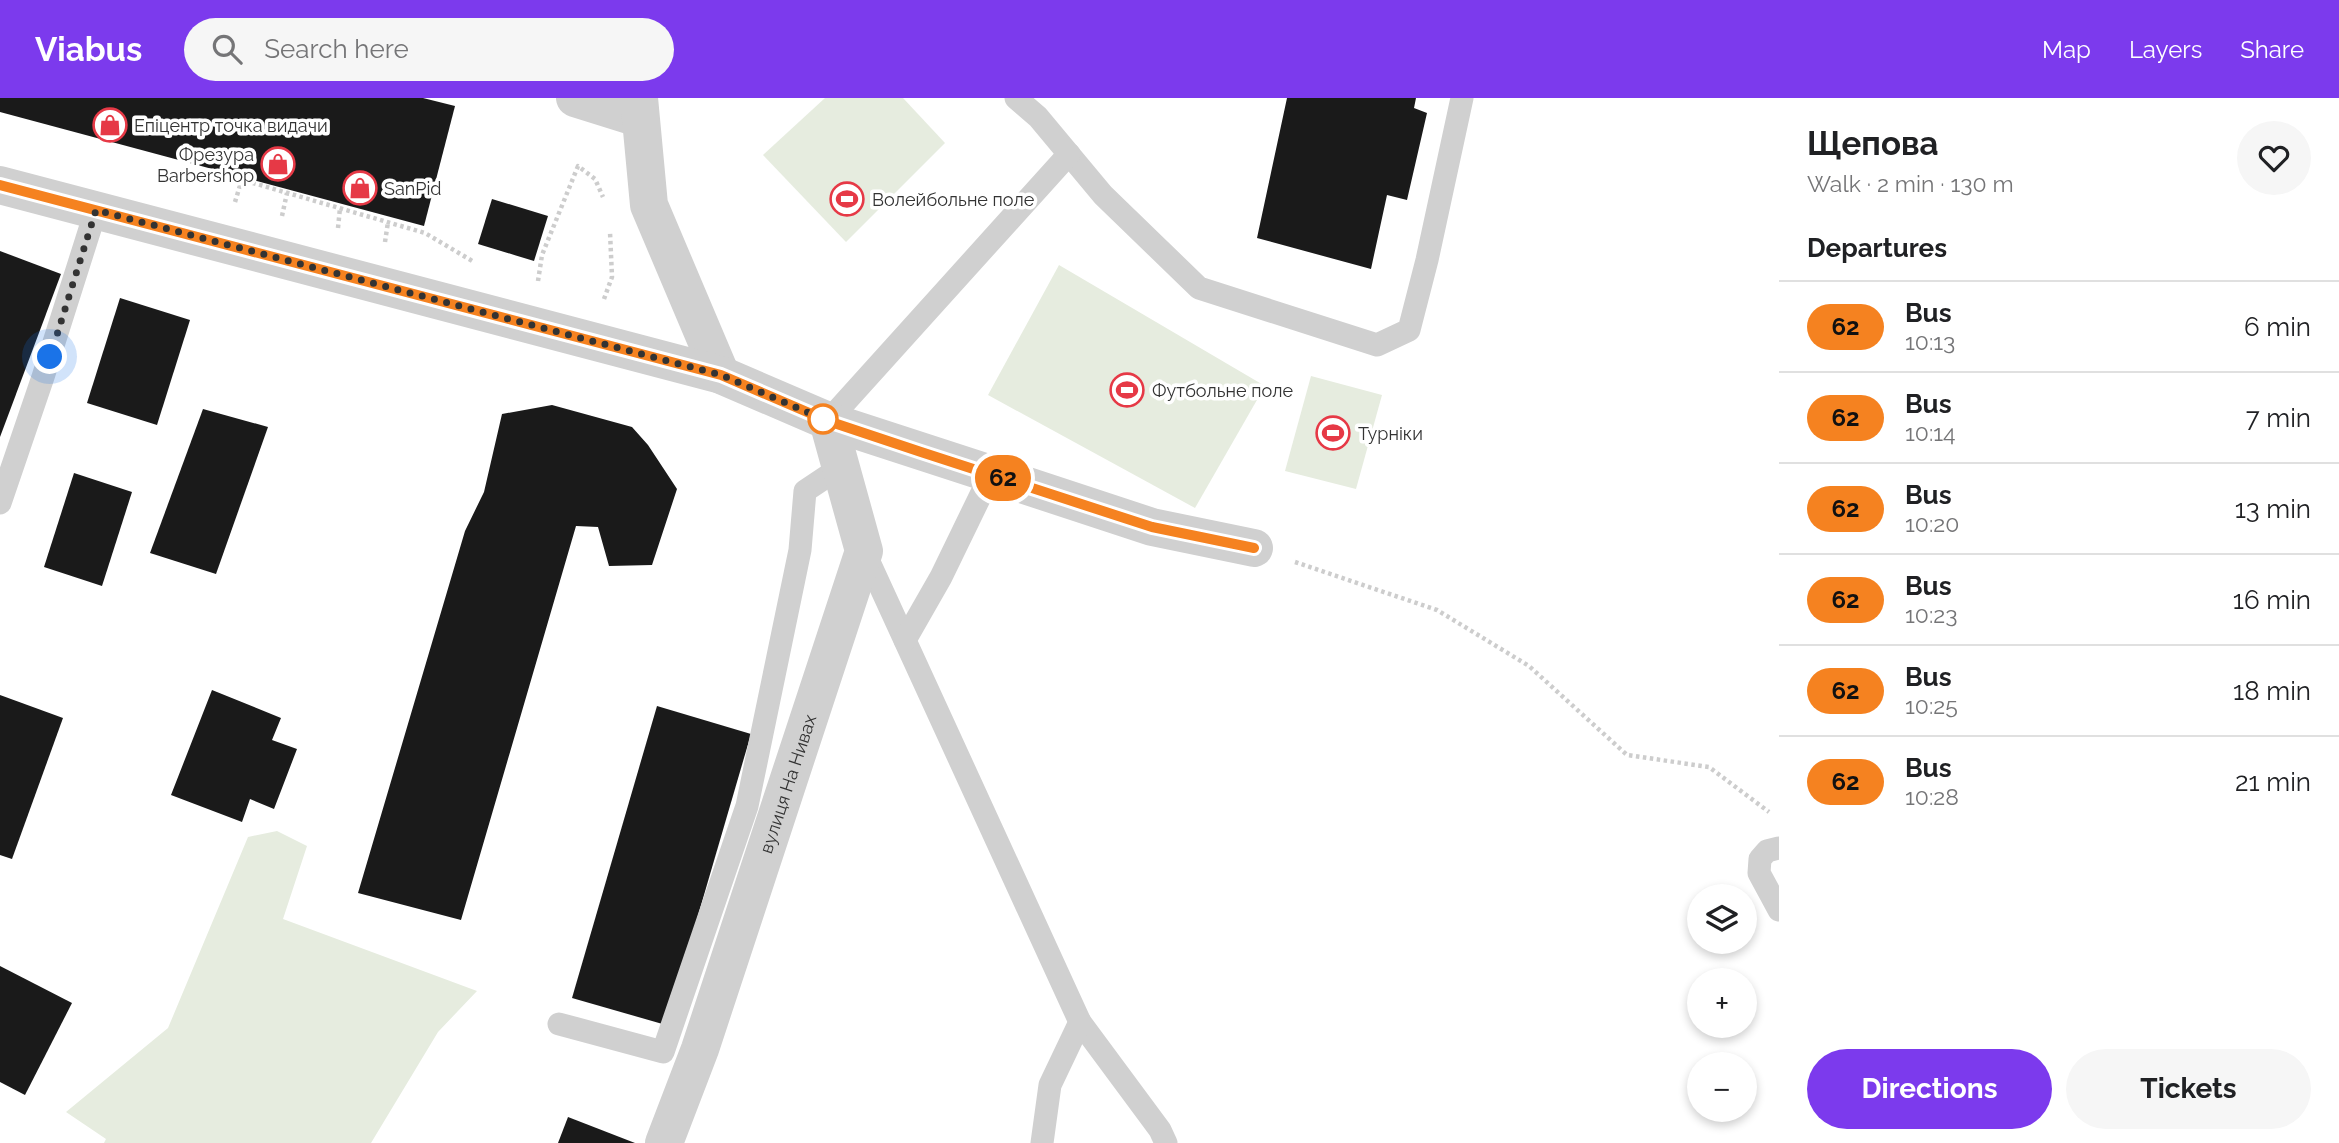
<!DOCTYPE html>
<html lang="en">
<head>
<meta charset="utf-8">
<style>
  :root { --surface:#fff; --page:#f6f6f6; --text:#202124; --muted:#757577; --line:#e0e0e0; --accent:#7c3aed }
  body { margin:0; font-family:Raleway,sans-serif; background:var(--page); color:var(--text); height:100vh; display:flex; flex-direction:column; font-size:26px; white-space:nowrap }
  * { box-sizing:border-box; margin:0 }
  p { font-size:23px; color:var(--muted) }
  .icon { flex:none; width:38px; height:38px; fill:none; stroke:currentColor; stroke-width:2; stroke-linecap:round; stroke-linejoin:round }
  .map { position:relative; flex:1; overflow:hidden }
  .details { display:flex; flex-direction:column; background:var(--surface); width:560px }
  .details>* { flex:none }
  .badge { padding:0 14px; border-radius:23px; font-size:24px; line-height:46px }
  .controls { position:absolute; left:1687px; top:786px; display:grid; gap:14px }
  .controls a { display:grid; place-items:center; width:70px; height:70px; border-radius:50%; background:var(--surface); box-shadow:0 4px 10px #0003; font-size:35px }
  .you { position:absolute; width:35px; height:35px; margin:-18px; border:5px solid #fff; border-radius:50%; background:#1a73e8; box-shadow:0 0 0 10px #1a73e833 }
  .map>.badge { position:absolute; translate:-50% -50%; box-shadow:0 0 0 4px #fff }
  h2 { padding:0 28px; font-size:26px; line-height:63px }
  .round { display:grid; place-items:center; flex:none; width:74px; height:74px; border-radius:37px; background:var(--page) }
  .overview { display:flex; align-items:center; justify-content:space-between; height:119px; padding:0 28px }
  h1 { font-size:33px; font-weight:700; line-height:52px }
  .cta { display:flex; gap:14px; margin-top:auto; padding:14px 28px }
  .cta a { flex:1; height:80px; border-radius:42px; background:var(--accent); color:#fff; font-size:28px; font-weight:700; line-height:80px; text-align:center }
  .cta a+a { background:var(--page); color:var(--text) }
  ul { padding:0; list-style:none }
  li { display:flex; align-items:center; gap:21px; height:91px; padding:0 28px; border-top:2px solid var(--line) }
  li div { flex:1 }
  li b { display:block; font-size:26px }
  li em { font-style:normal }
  li .badge { min-width:77px; font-weight:700; text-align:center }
  header { display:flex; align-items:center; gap:42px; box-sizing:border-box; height:98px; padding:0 35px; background:var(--accent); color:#fff }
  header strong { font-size:33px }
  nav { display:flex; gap:38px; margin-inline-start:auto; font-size:24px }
  .search { width:490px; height:63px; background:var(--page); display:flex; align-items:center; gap:18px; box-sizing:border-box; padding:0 24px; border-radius:38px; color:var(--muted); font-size:26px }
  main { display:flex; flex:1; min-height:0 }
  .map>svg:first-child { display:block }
</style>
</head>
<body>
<header>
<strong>Viabus</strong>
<div class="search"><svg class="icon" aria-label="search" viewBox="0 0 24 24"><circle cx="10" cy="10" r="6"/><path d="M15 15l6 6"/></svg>Search here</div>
<nav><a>Map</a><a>Layers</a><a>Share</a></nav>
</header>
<main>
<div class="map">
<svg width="1779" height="1045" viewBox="0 0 1779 1045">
  <rect width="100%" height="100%" fill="#fff"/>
  <g fill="#e6ecdf">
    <polygon points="825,0 903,0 945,45 846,144 763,57"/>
    <polygon points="1059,167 1265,288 1195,410 988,297"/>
    <polygon points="1311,278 1382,297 1356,391 1285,373"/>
    <polygon points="277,733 307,748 283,821 477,893 438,934 371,1045 104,1045 106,1041 66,1014 168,930 248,739"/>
  </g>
  <g fill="#1a1a1a">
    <polygon points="0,0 423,0 455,8 424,128 0,14"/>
    <polygon points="1287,0 1416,0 1414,10 1427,15 1407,102 1387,97 1371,171 1257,140"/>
    <polygon points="492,101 548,118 534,163 478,146"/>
    <polygon points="0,153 61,176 0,339"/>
    <polygon points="120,200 190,222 157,327 87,305"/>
    <polygon points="552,307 632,329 648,347 677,391 652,467 609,468 598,429 576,428 461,822 358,795 465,433 484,394 502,316"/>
    <polygon points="203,311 268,329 216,476 150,455"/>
    <polygon points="74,375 132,394 102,488 44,469"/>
    <polygon points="212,592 281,620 272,642 297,651 274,711 250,701 242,724 171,697"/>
    <polygon points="0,597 63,620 12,761 0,757"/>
    <polygon points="657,608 751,636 666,927 572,900"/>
    <polygon points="0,868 72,905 25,997 0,984"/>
    <polygon points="568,1019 635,1045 558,1045"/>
  </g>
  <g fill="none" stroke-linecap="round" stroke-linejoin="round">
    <g stroke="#cdcdcd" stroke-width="4.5" stroke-dasharray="3.5 3.5" stroke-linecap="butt">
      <polyline points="212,73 425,135 474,164"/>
      <polyline points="235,104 242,81"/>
      <polyline points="282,118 287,95"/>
      <polyline points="338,130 340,110"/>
      <polyline points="385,144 388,124"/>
      <polyline points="538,183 542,157 578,68 595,81 603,99"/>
      <polyline points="604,201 612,179 610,134"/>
      <polyline points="1295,464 1437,512 1529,568 1627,657 1709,669 1769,714"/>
    </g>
    <g stroke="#d0d0d0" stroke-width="23">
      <polyline points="1016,0 1038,19 1103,97 1199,190 1377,247 1409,232 1427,162 1462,0"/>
      <polyline points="828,323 1069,56"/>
      <polyline points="0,405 43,279 96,112"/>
      <polyline points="864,453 1080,924 1160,1032 1166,1045"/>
      <polyline points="905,542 941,479 991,376"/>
      <polyline points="1779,750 1767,753 1760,761 1759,775 1779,812"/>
      <polyline points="559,926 663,954 747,708 800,452 805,393 841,369"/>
      <polyline points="1042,1045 1050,987 1080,924"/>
    </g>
    <g stroke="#d0d0d0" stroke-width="38">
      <polyline points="575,0 639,20"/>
      <polyline points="639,0 649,107 721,277"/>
      <polyline points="0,87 721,277 828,323 991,376 1152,429 1254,450"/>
      <path id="s1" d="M664,1045L700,951L864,453L828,323"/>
    </g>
  </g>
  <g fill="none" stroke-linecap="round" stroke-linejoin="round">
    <defs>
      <polyline id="line" points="0,87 721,277 828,323 921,354 1152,429 1254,450"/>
    </defs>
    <use href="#line" stroke="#fff" stroke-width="16"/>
    <use href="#line" stroke="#f58220" stroke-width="10"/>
    <polyline stroke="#333" stroke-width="7" stroke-dasharray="0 12.6" points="50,259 96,112 721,277 828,323 823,321"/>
  </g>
  <defs>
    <symbol id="shop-ring" viewBox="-11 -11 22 22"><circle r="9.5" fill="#fff" stroke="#e63946" stroke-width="1.5"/><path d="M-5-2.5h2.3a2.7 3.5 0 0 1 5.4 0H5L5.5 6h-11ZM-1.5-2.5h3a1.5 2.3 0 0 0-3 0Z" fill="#e63946"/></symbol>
    <symbol id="stadium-ring" viewBox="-11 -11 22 22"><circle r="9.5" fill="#fff" stroke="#e63946" stroke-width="1.5"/><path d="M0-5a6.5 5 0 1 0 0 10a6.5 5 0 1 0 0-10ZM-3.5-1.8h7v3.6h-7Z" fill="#e63946"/></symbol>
  </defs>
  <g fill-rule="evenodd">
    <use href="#shop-ring" x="91" y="8" width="38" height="38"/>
    <use href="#shop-ring" x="259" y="47" width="38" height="38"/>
    <use href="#shop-ring" x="341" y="71" width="38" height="38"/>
    <use href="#stadium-ring" x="828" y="82" width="38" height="38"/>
    <use href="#stadium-ring" x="1108" y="273" width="38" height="38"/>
    <use href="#stadium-ring" x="1314" y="316" width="38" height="38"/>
  </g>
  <circle fill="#fff" stroke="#f58220" stroke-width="3.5" cx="823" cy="321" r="14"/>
  <g text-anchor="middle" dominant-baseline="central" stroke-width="7" stroke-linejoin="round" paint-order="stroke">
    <g font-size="18" fill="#333" stroke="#fff" text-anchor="start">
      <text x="134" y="27">Епіцентр точка видачи</text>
      <text x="254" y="56" text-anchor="end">Фрезура<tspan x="254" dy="21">Barbershop</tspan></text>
      <text x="384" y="90">SanPid</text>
      <text x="872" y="101">Волейбольне поле</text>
      <text x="1152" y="292">Футбольне поле</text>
      <text x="1358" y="335">Турніки</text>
    </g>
    <g font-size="18" fill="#333" stroke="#fff">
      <text stroke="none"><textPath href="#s1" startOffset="380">вулиця На Нивах</textPath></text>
    </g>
  </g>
</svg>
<div class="controls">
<a><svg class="icon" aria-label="layers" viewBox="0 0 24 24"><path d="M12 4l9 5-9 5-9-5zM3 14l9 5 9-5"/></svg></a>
<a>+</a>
<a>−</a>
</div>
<div class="you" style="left:50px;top:259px"></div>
<b class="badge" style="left:1003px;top:380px;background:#f58220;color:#111">62</b>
</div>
<section class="details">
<div class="overview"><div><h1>Щепова</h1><p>Walk · 2 min · 130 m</p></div><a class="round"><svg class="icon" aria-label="heart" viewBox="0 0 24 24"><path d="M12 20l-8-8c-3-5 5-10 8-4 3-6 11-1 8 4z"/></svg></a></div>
<h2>Departures</h2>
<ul>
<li><span class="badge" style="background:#f58220;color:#111">62</span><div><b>Bus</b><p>10:13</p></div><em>6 min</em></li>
<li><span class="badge" style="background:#f58220;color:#111">62</span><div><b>Bus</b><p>10:14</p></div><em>7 min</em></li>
<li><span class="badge" style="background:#f58220;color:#111">62</span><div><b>Bus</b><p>10:20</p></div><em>13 min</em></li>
<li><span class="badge" style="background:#f58220;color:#111">62</span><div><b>Bus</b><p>10:23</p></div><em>16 min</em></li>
<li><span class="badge" style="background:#f58220;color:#111">62</span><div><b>Bus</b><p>10:25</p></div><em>18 min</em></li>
<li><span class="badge" style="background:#f58220;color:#111">62</span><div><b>Bus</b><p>10:28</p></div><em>21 min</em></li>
</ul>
<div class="cta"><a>Directions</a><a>Tickets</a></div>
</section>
</main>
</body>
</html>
